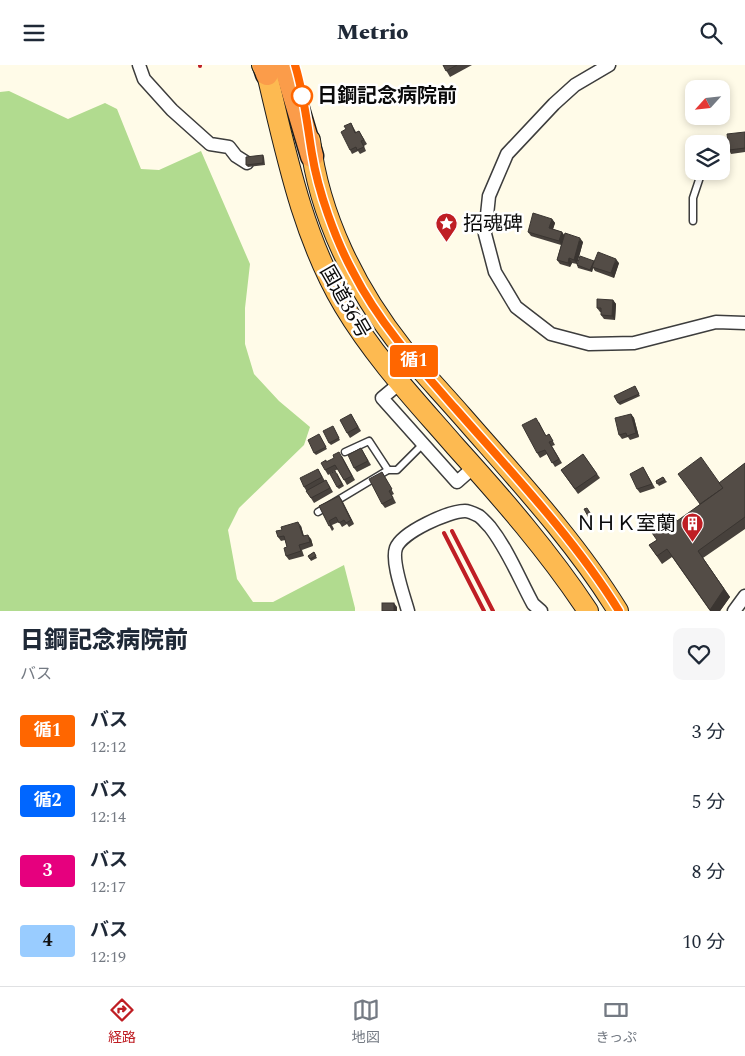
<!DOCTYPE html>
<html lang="ja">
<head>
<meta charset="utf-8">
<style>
  :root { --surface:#fff; --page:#f6f6f7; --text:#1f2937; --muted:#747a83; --line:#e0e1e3; --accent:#bf1e24 }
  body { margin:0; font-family:Spectral,"Noto Sans JP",serif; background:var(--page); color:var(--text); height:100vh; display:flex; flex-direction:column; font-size:19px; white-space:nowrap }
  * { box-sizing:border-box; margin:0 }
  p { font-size:16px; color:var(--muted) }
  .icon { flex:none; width:28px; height:28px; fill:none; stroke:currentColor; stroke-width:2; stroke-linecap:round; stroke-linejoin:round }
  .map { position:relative; height:546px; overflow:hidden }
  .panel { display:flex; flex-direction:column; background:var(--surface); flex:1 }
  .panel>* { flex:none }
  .badge { padding:0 10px; border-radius:4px; font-size:18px; line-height:32px }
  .needle { width:32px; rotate:243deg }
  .fabs { position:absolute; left:685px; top:15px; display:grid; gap:10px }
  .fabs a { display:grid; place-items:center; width:45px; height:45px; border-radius:10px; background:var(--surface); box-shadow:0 2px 8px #0003; font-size:25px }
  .map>.badge { position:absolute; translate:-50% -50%; box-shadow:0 0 0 2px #fff }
  .round { display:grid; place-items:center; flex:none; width:52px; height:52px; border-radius:10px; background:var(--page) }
  .summary { display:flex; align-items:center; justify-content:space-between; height:85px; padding:0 20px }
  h1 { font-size:24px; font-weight:800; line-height:38px }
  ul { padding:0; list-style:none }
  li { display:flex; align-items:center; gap:15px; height:70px; padding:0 20px }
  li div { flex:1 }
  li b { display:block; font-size:19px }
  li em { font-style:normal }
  li .badge { min-width:55px; font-weight:700; text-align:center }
  header { display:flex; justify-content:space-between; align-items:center; height:65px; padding:0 20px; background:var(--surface); font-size:22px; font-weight:800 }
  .tabs { display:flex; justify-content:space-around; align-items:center; height:70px; border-top:1px solid var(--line); background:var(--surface); font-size:14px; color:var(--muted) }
  .tabs a { display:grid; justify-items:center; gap:2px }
  .tabs .selected { color:var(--accent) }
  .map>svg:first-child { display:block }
</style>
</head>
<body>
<header><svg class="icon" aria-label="menu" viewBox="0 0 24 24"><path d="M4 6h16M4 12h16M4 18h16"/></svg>Metrio<svg class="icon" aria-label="search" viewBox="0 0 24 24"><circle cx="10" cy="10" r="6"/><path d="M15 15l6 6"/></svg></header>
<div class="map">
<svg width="745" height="546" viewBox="0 0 745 546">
  <rect width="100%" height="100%" fill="#fffbe8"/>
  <polygon fill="#b1db8f" points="9,26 68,54 105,38 117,44 141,104 159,105 201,86 250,199 245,243 245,279 254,309 279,336 310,362 304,380 239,443 228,465 237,514 253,537 273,537 344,500 355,543 355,546 0,546 0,27"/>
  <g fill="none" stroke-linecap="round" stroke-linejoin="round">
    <defs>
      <g id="service">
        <polyline points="721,104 723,105"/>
        <polyline points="693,156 693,133 702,106"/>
        <polyline points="345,387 369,376 388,405"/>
        <polyline points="318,447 388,405 397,405 423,379"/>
      </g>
      <g id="minor">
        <polyline points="139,0 144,14 172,45 210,79 229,82 236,91 247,98"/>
        <polyline points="609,0 575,20 554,39 507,89 489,131 485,169 495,207 516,242 551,269 589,279 634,278 716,257 745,258"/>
        <polyline points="400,318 382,333 457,417 474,402"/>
        <path d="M408,546C404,531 391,497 396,483C402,467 449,446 465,446C469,446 475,449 479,451C483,454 486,458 490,462C508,485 519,513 533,539L541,546"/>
        <polyline points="734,546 745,531"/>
      </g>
      <g id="trunk">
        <path d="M262,0L267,9C286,88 302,170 344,241C375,293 416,336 455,381C502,433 549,487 588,546"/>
        <path d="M310,75C319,151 356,225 403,284C422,307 443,329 463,352C517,414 575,476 618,546"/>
      </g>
      <g id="motorway">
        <polyline points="264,0 267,9"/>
        <polyline points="285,0 312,91"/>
      </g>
    </defs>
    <use href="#service" stroke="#3d3d3d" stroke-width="9"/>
    <use href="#minor" stroke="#3d3d3d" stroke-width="15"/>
    <use href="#trunk" stroke="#1b1b1b" stroke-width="22"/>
    <use href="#motorway" stroke="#1b1b1b" stroke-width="25"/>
    <use href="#service" stroke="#fff" stroke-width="6"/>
    <use href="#minor" stroke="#fff" stroke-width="12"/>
    <use href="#trunk" stroke="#fdba51" stroke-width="20"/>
    <use href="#motorway" stroke="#fb9c4a" stroke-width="22"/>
    <g stroke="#bf1e24" stroke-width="4">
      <polyline points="200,0 200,1"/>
      <polyline points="452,466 493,546"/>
      <polyline points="444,468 484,546"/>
    </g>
  </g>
  <g fill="#47413c">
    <polygon points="443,0 472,0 450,12"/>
    <polygon points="351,58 356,67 359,66 367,79 364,81 366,86 360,89 358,86 352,89 350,85 346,64"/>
    <polygon points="745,67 745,87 731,89 729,85"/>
    <polygon points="263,90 264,92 265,100 248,102 246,100"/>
    <polygon points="552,154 555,158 553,164 562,167 564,171 583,177 577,199 572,198 570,202 560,199 557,195 561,180 531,171 528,167"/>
    <polygon points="594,197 619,198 614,213 595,206 593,203 592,207 578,203 577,200"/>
    <polygon points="613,235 616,239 615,255 604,254 601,250 601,247 600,247 597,243"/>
    <polygon points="635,321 640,331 620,340 618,338"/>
    <polygon points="351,349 361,366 350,373 347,368"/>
    <polygon points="631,349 634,353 639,372 630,375 628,372 622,374 619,370"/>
    <polygon points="539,357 546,371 549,369 555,380 552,381 562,398 555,402 547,389 540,393 537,388"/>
    <polygon points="334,363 340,375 331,380 329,378"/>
    <polygon points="320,371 327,384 316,390 314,388"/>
    <polygon points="361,383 371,400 357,407 354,403"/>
    <polygon points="583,389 600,413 578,429 561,405"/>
    <polygon points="342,391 355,415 347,420 338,404 328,410 325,405 326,397"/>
    <polygon points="745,398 745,464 703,493 730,532 720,546 710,546 672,492 662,499 649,480 657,475 700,439 719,418"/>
    <polygon points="643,402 655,423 640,428 637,424"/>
    <polygon points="318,404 325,416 329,420 333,427 314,438 304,422"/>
    <polygon points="382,407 394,429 392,430 396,438 385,443 382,439"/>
    <polygon points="337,408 344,421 339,424 337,422"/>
    <polygon points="663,412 667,417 659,421 656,416"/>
    <polygon points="339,431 354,459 349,462 347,459 342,462 339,457 332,460 334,464 332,466 319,441"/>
    <polygon points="301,461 304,471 311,474 313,481 302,485 304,491 289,495 286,491 287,482 285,475 281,476 278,472"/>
    <polygon points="314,487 317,493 311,496 308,491"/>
  </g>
  <g fill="#3a3531">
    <polygon points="552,154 555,158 552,167 549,163"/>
    <polygon points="562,167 565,171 562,181 559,176"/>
    <polygon points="580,173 583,177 577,199 574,195"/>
    <polygon points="569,193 572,198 570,202 568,198"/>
    <polygon points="616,194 619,198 614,213 611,208"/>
    <polygon points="594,196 595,198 592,202 593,203 592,207 590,205"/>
    <polygon points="613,235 616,239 615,255 612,251"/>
    <polygon points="631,349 634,353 639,372 636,368"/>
    <polygon points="339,431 342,435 354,459 351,455"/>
    <polygon points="298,457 301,461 305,476 303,471"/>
    <polygon points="308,470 311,474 313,481 310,477"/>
    <polygon points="698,486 730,532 720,546 710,546 710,545"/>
    <polygon points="394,538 397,542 397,546 394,546"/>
  </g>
  <g fill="#534c46" stroke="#3a3531">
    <polygon points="443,0 457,0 446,6"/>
    <polygon points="351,58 355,68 359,66 364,75 361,76 364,82 357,85 356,82 350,85 341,67 346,64 344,61"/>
    <polygon points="745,67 745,83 729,85 727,69"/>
    <polygon points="263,90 263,98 246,100 246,92"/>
    <polygon points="533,148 552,154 549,163 562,167 559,176 528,167"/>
    <polygon points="565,168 580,173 574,195 569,193 568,198 557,195"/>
    <polygon points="598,187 616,194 611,208 592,202"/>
    <polygon points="580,191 594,196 590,205 577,200"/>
    <polygon points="597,234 613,235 612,251 601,250 601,243 597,243"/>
    <polygon points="635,321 639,329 618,338 614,331"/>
    <polygon points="351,349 358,362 347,368 340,355"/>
    <polygon points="631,349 636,368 627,371 626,368 619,370 615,353"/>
    <polygon points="536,353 546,371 549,369 553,376 549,377 559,394 552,398 545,385 537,388 522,360"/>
    <polygon points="333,361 339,373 329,378 323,366"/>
    <polygon points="319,369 326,382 314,388 308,375"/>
    <polygon points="361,383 368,396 354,403 348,390"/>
    <polygon points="339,387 352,411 344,415 335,400 325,405 321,398 326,395 326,397 334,393 333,390"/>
    <polygon points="583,389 597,409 575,424 561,405"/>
    <polygon points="701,392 723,423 700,439 678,409"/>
    <polygon points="745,398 745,452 698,486 724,524 710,545 667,484 657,491 649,480 657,475 650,465 672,449 677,456 723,423 719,418"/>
    <polygon points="643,402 652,419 637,424 630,409"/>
    <polygon points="318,404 322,412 304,422 300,413"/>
    <polygon points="335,406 342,419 337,422 330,409"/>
    <polygon points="382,407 392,424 389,426 393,433 382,439 369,414"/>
    <polygon points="663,412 665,415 657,419 656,416"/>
    <polygon points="326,415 330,423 311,433 306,426"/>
    <polygon points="339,431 351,455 346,458 344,455 339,458 336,452 329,456 331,460 329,461 319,441"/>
    <polygon points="587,443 592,451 589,453 584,444"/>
    <polygon points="298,457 303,471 308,470 310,477 299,480 301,486 286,491 284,483 287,482 284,471 278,472 276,466 282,465 281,462"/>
    <polygon points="314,487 316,491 310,494 308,491"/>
    <rect x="382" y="538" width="12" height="8"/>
  </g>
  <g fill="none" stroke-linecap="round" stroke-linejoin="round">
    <defs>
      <path id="line" d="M295,0C304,29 307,59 312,89C318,126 335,174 353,207C379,258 417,300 455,343C511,407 574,473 619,546"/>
    </defs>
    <use href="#line" stroke="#fff" stroke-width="11"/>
    <use href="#line" stroke="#f60" stroke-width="8"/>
  </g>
  <defs>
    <symbol id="sight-pin" viewBox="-11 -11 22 30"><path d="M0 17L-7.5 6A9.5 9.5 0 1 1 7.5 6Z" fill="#bf1e24" stroke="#fff"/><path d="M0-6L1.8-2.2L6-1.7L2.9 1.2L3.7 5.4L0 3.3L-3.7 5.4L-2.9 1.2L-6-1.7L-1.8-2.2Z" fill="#fff"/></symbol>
    <symbol id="building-pin" viewBox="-11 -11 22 30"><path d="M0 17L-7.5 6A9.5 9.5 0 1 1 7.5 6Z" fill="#bf1e24" stroke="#fff"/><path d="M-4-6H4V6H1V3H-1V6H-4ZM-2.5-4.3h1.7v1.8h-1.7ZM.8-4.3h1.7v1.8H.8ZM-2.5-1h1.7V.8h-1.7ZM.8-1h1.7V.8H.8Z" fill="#fff"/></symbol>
  </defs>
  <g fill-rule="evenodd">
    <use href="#sight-pin" x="434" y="146" width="25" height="34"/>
    <use href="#building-pin" x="680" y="446" width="25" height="34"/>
  </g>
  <circle fill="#fff" stroke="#f60" stroke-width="2.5" cx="302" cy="31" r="10"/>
  <g text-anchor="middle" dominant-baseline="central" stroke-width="5" stroke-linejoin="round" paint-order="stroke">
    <g font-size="20" font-weight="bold" fill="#0a0a0a" stroke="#fff" text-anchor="start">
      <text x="317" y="31">日鋼記念病院前</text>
    </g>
    <g font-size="20" fill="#0a0a0a" stroke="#fff" text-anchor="start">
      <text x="463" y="159">招魂碑</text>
      <text x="676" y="459" text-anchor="end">ＮＨＫ室蘭</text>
    </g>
    <g font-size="20" fill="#0a0a0a" stroke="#fff">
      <text transform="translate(345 237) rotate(60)">国道36号</text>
    </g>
  </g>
</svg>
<div class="fabs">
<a><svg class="needle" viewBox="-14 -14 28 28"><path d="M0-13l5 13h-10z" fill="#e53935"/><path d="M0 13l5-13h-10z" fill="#747a83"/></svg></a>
<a><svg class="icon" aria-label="layers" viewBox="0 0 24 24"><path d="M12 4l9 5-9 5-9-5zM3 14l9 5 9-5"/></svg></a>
</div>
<b class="badge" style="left:414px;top:296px;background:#f60;color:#fff">循1</b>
</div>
<section class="panel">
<div class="summary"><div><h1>日鋼記念病院前</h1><p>バス</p></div><a class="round"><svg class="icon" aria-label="heart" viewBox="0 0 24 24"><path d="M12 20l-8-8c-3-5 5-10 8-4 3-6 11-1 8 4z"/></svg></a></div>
<ul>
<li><span class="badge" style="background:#f60;color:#fff">循1</span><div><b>バス</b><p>12:12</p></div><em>3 分</em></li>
<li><span class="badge" style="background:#06f;color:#fff">循2</span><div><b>バス</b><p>12:14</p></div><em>5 分</em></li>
<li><span class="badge" style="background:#e6007e;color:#fff">3</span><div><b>バス</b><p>12:17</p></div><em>8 分</em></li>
<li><span class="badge" style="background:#9cf;color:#111">4</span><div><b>バス</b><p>12:19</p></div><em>10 分</em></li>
</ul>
</section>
<nav class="tabs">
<a class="selected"><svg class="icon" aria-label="directions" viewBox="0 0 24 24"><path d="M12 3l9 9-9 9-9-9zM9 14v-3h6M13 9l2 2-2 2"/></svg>経路</a>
<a><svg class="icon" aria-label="map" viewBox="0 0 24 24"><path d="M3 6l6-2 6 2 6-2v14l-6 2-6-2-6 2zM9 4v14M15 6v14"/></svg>地図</a>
<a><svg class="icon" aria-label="tickets" viewBox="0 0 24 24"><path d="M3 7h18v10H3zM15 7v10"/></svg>きっぷ</a>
</nav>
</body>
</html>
